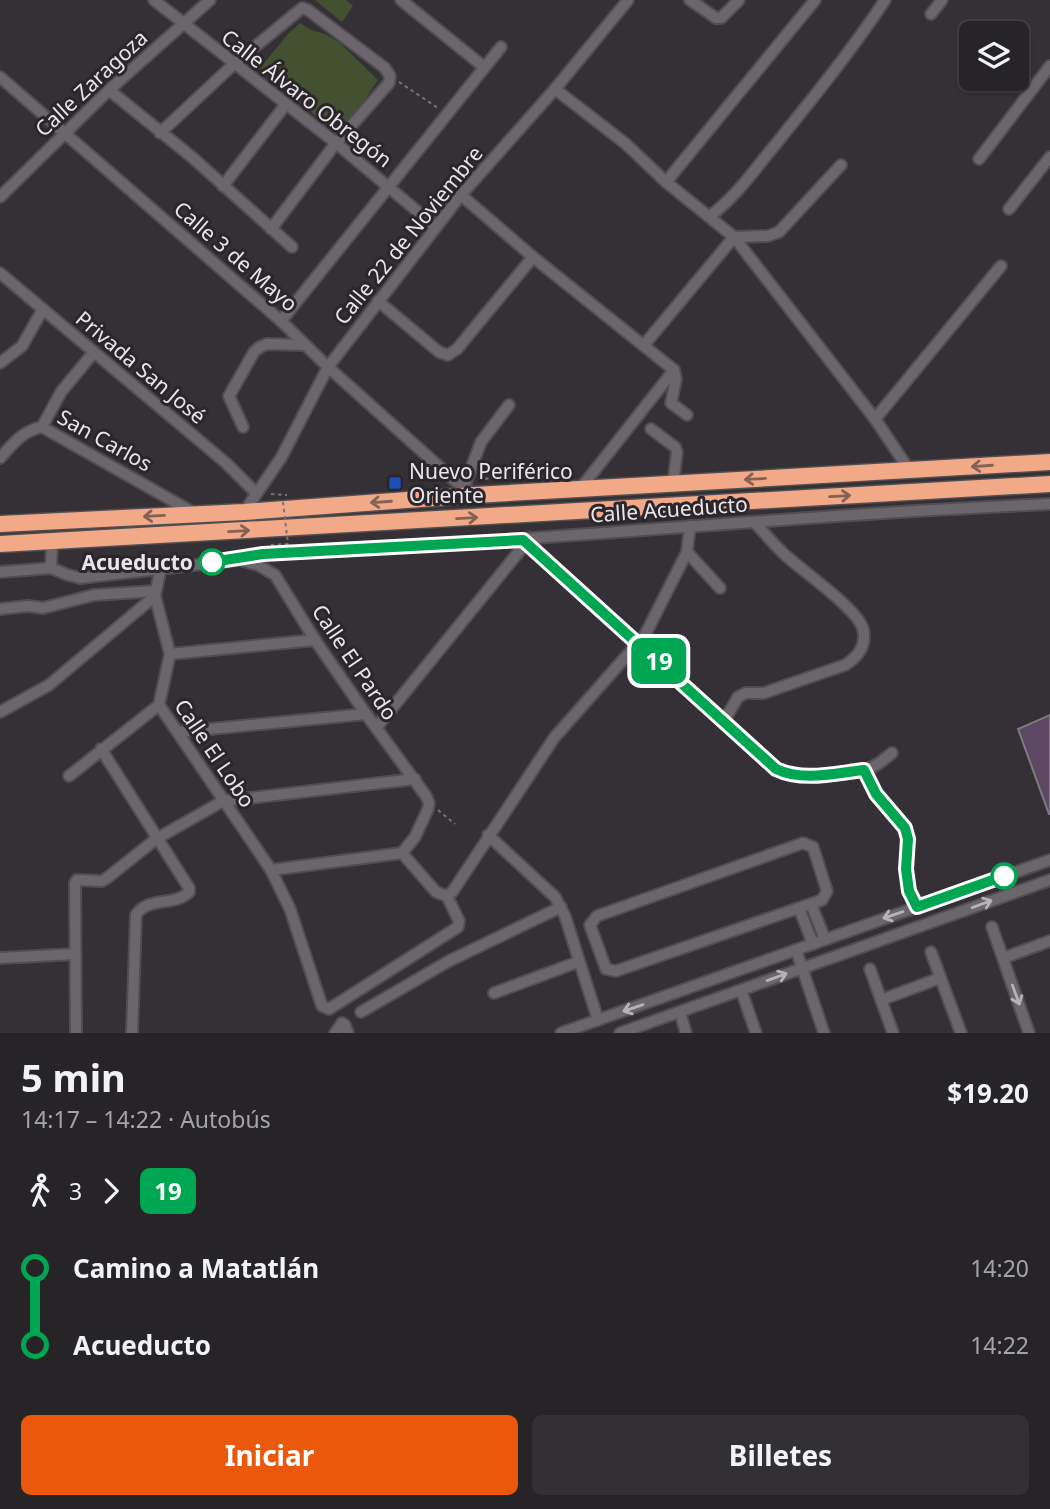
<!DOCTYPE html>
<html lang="es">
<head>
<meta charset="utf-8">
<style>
  :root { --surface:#272428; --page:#333034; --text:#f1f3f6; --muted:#a4a4a8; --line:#434145; --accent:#ea580c }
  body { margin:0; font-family:"Noto Sans",sans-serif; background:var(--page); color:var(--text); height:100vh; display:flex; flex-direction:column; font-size:26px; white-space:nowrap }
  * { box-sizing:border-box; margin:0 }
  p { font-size:23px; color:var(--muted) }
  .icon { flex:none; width:38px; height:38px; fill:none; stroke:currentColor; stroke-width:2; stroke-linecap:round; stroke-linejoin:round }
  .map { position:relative; height:1033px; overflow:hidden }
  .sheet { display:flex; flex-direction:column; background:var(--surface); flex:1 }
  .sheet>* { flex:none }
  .badge { padding:0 14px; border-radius:10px; font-size:24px; line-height:46px }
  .fabs { position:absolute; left:959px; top:21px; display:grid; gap:14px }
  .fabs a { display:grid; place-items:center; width:70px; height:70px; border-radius:10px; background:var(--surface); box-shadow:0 2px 5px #0004,0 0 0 2px var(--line); font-size:35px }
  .map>.badge { position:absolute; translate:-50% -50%; box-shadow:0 0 0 4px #fff }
  .legs { display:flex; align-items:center; gap:10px; height:77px; padding:0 21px; font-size:23px }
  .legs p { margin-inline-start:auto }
  .headline { display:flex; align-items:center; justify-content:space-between; height:119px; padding:0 21px }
  h1 { font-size:38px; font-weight:700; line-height:52px }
  .primary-button { display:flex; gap:14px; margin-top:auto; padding:14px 21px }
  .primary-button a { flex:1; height:80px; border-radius:10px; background:var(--accent); color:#fff; font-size:28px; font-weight:700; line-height:80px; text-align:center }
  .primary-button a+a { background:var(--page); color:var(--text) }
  ul { padding:0 21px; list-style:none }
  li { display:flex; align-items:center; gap:24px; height:77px; font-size:26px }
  li i { display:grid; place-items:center; width:10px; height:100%; margin:0 9px; background:currentColor }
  li i::after { content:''; width:18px; height:18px; margin:-9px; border:5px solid; border-radius:50%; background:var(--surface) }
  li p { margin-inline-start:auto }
  li:first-child i { background:linear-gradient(#0000 50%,currentColor 0) }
  li:last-child i { background:linear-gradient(currentColor 50%,#0000 0) }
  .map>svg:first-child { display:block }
</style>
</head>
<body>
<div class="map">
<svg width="1050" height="1033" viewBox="0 0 1050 1033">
  <rect width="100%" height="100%" fill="#343035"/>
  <g fill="#445131">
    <polygon points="315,0 346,0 353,6 342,22"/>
    <polygon points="300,23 311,30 325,34 340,43 378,80 358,110 339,128 326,125 260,68 288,34"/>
  </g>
  <polygon fill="#5d4762" stroke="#7f7a80" stroke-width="2" points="1050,715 1050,814 1049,814 1018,729"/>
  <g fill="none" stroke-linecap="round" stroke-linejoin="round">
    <defs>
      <g id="minor">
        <polyline points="154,0 336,143 436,227"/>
        <polyline points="401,0 484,67"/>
        <polyline points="690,0 716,18 721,18 739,0"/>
        <polyline points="931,14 942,0"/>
        <polyline points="0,77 281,321 328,367 454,480 475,495"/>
        <polyline points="555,89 626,144 666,182 734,237 875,419 910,471"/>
        <polyline points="109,90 193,158 292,247"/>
        <polyline points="160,133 234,64 302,8 308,10 385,68 390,76 389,83 336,143 271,229"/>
        <polyline points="979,159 1050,66"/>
        <polyline points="666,182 815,0"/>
        <polyline points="223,186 286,104"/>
        <polyline points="461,195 533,257 674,370 676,379 671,403 687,415"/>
        <polyline points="0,197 109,90 210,0"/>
        <polyline points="1009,209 1050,157"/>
        <path d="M710,216C736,197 755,169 775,145C813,98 852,50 885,0"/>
        <polyline points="0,273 226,463 256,493"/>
        <polyline points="378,301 439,352 448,355 457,349 533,257"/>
        <polyline points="281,321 501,47"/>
        <polyline points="644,345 734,237 768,236 779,232 841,165"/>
        <polyline points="0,363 22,346 43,309"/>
        <polyline points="875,419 1001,266"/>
        <polyline points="42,427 61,392 94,352"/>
        <polyline points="243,427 229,396 254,352 260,347 267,344 305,345"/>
        <polyline points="651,429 675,447 677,452 673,484"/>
        <path d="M0,458C13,444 22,431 42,427L196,514"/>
        <polyline points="464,487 481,442 509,405"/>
        <polyline points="580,489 674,370"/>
        <polyline points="244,512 281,458 328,367 461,195 555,89 628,0"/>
        <path d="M523,540L777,769C797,779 841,776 864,770C875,768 883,760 892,753"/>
        <polyline points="687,552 720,588"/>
        <polyline points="240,560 258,565 275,575 315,640 366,714 426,796 429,803 428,809 415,837 402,853 271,870"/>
        <polyline points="161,567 155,596 170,654 159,705 271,870 290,909 322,1006 329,1009 458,927 459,921 447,896"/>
        <polyline points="51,568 52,542"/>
        <path d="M0,572L51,568L68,575L80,578L238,560L263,554C526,543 787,515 1050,504"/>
        <polyline points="0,609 28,606 43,608 94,595 155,591"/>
        <polyline points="170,654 315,640"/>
        <polyline points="0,712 49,685 155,596"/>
        <path d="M724,721L738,697L746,693H764L845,665C858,657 867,645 863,629C858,609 801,570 784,554C773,544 764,532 754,522"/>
        <polyline points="376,728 526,543"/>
        <polyline points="179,732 366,714"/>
        <path d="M101,749L189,888V892C174,907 148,896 136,915L132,1033"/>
        <polyline points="865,770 876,794 905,828 909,839 906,869 909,891 917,907"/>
        <polyline points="69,776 159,705"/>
        <polyline points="488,835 555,897 565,916 598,1020"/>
        <polygon points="803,843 813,847 827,891 822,900 616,971 606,969 590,925 597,916"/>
        <polyline points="402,853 436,892 447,896 453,891 554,738 645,635 687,552 690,526"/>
        <polyline points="811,904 825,939"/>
        <polyline points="799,908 813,944"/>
        <polyline points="992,927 1029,1033"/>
        <polyline points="796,950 824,1033"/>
        <polyline points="931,952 961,1033"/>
        <polyline points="0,958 75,954"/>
        <polyline points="1003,958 1050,941"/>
        <polyline points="870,969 893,1033"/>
        <polyline points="741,990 756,1033"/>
        <polyline points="494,993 578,962"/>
        <polyline points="881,1000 940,978"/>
        <polyline points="361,1012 449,961 561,907"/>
        <polyline points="680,1012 686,1033"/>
        <polyline points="76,1033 75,883 77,880 102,881 107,878 156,839 223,801 415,779"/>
        <polyline points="335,1033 342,1023 345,1025 348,1033"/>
        <polyline points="561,1033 1050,860"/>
        <polyline points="620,1033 1050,880"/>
      </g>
      <g id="highway">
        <polyline points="0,524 244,512 475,495 1050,462"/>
        <polyline points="0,544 1050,484"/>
      </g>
    </defs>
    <use href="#minor" stroke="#514e52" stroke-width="14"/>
    <use href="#highway" stroke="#514e52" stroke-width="19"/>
    <g stroke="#777378" stroke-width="2" stroke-dasharray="3.5 3.5" stroke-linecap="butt">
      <polyline points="399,82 438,108"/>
      <polyline points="478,479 560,476"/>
      <polyline points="271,494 287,495"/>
      <polyline points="438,810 455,824"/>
    </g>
    <use href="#minor" stroke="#6a666b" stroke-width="10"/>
    <use href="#highway" stroke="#f2a987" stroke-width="16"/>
    <polyline stroke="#777378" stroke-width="2" stroke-dasharray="3.5 3.5" stroke-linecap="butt" points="283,502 288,544 269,545 269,549 304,547"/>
  </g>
  <defs><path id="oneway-shaft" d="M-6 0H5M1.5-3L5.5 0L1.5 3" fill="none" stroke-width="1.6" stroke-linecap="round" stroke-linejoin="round" transform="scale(1.75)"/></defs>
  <g stroke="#846154">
    <use href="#oneway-shaft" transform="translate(982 466) rotate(176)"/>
    <use href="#oneway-shaft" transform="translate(755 479) rotate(177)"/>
    <use href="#oneway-shaft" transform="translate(840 496) rotate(-3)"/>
    <use href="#oneway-shaft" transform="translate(381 502) rotate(176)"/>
    <use href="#oneway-shaft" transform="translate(154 516) rotate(177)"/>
    <use href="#oneway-shaft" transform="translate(467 518) rotate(-3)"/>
    <use href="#oneway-shaft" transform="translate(239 531) rotate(-3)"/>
  </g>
  <g stroke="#b6b3b7">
    <use href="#oneway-shaft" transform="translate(982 904) rotate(-20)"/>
    <use href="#oneway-shaft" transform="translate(893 915) rotate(161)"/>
    <use href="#oneway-shaft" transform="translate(777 977) rotate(-20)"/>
    <use href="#oneway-shaft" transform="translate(1016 995) rotate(70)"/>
    <use href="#oneway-shaft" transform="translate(633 1008) rotate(161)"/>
  </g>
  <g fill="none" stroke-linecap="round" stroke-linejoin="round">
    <defs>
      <path id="line-1" d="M212,562L263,554L523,540L776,769C803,782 836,773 864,770L876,794L905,828L908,839L906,869L909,891L917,907L1004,876"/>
    </defs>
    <use href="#line-1" stroke="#fff" stroke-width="16"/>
    <use href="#line-1" stroke="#00a651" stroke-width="10"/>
  </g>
  <rect fill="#1a4fb4" stroke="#2a262b" stroke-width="2.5" x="388" y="476" width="14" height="14" rx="3.5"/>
  <g fill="#fff" stroke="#00a651" stroke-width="3.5">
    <circle cx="212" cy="562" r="12"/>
    <circle cx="1004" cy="876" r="12"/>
  </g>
  <g text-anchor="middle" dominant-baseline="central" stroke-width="6" stroke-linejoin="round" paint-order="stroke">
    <g font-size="21" fill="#e9e6e9" stroke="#2a262b">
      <text transform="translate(91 83) rotate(-43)">Calle Zaragoza</text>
      <text transform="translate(307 98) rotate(38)">Calle Álvaro Obregón</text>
      <text transform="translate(408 235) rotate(-51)">Calle 22 de Noviembre</text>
      <text transform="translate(236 256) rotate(41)">Calle 3 de Mayo</text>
      <text transform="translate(141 367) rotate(40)">Privada San José</text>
      <text transform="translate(105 440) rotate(29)">San Carlos</text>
      <text transform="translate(669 509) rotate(-4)">Calle Acueducto</text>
      <text transform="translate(355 662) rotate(56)">Calle El Pardo</text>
      <text transform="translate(215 753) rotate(56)">Calle El Lobo</text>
    </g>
    <g font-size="21" fill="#e9e6e9" stroke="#2a262b" text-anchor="start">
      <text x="409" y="471">Nuevo Periférico<tspan x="409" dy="24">Oriente</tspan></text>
    </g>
    <g font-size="21" font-weight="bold" fill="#e9e6e9" stroke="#2a262b" text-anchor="end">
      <text x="193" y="562">Acueducto</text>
    </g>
  </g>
</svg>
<div class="fabs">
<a><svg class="icon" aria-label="layers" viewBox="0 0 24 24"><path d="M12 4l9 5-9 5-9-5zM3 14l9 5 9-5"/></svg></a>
</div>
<b class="badge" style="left:659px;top:661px;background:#00a651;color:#fff">19</b>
</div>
<section class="sheet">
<div class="headline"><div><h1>5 min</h1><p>14:17 – 14:22 · Autobús</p></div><b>$19.20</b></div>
<div class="legs"><svg class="icon" aria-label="walk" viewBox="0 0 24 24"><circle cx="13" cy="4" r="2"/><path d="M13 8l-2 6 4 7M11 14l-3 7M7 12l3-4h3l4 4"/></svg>3<svg class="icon" aria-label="forward" viewBox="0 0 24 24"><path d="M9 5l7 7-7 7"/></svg><b class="badge" style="background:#00a651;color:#fff">19</b></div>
<ul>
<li><i style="color:#00a651"></i><b>Camino a Matatlán</b><p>14:20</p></li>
<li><i style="color:#00a651"></i><b>Acueducto</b><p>14:22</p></li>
</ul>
<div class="primary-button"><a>Iniciar</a><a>Billetes</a></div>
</section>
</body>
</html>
